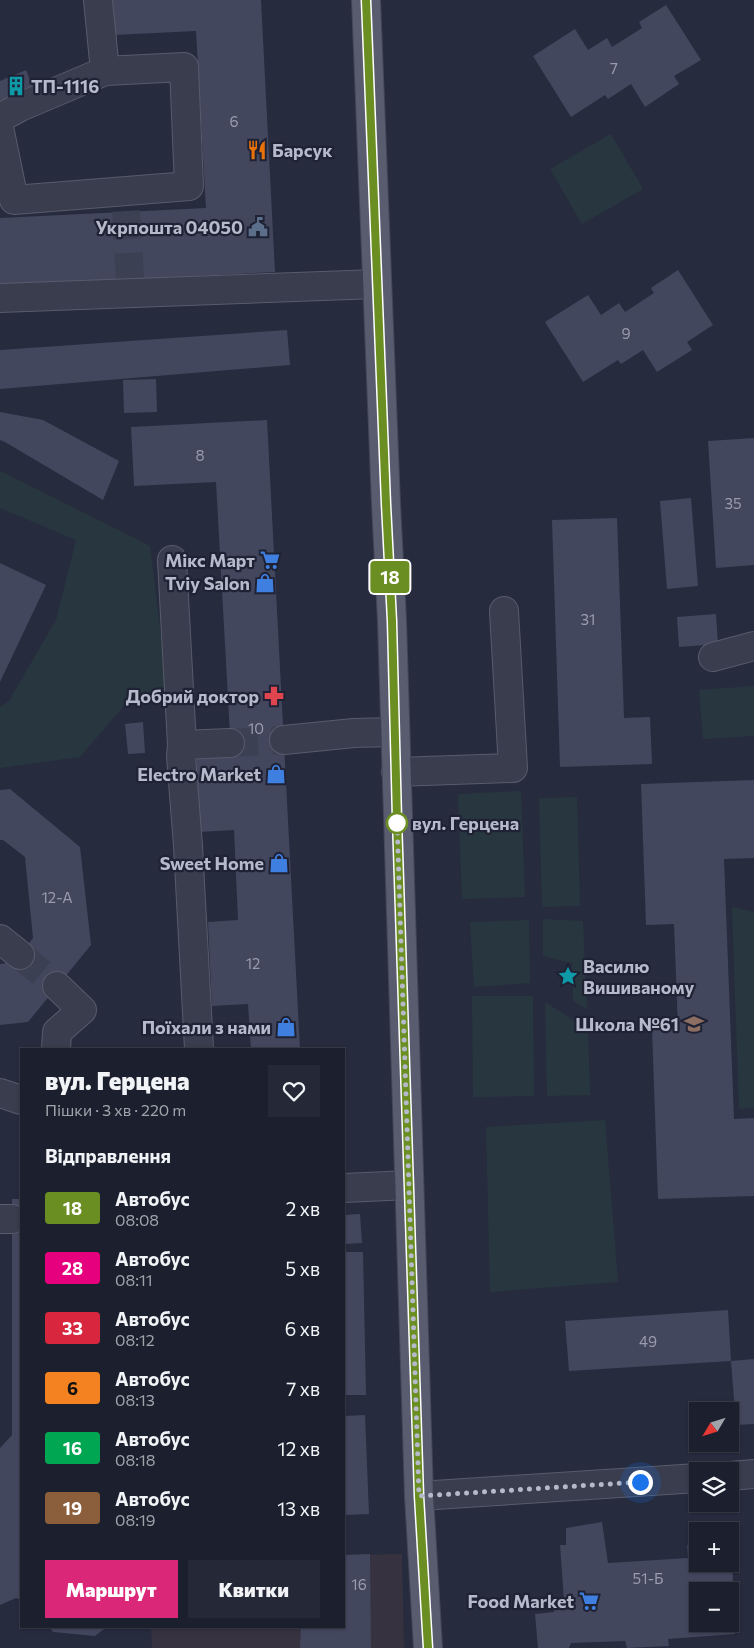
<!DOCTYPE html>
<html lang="uk">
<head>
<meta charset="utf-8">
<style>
  :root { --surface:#1c202e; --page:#252836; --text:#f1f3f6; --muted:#a0a3aa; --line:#3a3e4a; --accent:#db2777 }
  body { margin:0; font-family:Commissioner,sans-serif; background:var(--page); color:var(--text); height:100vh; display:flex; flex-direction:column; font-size:19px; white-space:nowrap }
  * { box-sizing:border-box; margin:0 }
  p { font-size:16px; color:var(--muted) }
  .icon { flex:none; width:28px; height:28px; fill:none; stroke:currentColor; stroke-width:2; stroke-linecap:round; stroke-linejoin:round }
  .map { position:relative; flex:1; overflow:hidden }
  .panel { position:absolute; left:20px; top:1048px; width:325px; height:580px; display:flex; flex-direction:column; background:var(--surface); border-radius:0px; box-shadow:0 1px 4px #0004,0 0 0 1px var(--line) }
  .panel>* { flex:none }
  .badge { padding:0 10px; border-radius:4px; font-size:18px; line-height:32px }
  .needle { width:32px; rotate:232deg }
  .fabs { position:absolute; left:689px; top:1402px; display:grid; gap:10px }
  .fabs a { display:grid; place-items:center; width:50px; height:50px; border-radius:0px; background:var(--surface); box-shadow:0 1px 4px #0004,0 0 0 1px var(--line); font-size:25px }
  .you { position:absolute; width:25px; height:25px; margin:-12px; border:4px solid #fff; border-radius:50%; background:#1a73e8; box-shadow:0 0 0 8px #1a73e833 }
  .map>.badge { position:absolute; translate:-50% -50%; box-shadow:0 0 0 2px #fff }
  h2 { padding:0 25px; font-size:19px; line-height:45px }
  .round { display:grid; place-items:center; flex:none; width:52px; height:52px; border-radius:0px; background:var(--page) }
  .overview { display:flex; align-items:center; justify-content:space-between; height:85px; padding:0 25px }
  h1 { font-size:24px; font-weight:800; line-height:38px }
  .button { display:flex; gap:10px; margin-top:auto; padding:10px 25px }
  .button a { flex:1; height:58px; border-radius:0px; background:var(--accent); color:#fff; font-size:20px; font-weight:800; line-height:58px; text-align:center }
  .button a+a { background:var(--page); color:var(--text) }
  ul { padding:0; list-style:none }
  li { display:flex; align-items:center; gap:15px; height:60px; padding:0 25px }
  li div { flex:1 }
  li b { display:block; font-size:19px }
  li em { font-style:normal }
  li .badge { min-width:55px; font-weight:700; text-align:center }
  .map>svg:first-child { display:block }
</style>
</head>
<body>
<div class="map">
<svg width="754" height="1648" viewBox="0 0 754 1648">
  <rect width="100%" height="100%" fill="#262b3e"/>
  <polygon fill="#373240" points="402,1554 404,1648 152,1648 151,1626 344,1626 344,1555"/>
  <g fill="#28373f">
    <polygon points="611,134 643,189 582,224 550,169"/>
    <polygon points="0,471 150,546 167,686 128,701 80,757 0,768 0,707 9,701 56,620 76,540 0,508"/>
    <polygon points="754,686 754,736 703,739 699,690"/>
    <polygon points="521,791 525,897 462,899 458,794"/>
    <polygon points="577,797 580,906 542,907 539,798"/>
    <polygon points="732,907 754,912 754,1108 739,1109"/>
    <polygon points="543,919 583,921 587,1009 573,1001 572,963 543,956"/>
    <polygon points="529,920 530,983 474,987 470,922"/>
    <polygon points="472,996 533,996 534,1096 473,1097"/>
    <polygon points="545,1002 588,1030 590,1095 547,1096"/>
    <polygon points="605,1120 618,1282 490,1292 486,1127"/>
  </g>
  <g fill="#42475e" fill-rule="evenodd">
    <polygon points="112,0 261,0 275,272 0,286 0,218 206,208 196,31 114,35"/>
    <polygon points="666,5 701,60 674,76 679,84 645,107 631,84 608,99 605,95 571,117 533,56 575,29 588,50 607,38 612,47 642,28 639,22"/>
    <polygon points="26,70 34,90 2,104 0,100 0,81"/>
    <polygon points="678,270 713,325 687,342 692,350 657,372 643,350 621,364 618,360 583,382 545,322 588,295 601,315 619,303 625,312 654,293 651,288"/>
    <polygon points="287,330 290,365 0,389 0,350"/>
    <polygon points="156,379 157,412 124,413 123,380"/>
    <polygon points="0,412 43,420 119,461 103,500 5,442 0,440"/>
    <polygon points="267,420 300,1049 251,1049 248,1004 212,1006 208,922 238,920 234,830 199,832 196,755 231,753 216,482 134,486 131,427"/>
    <polygon points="754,438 754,565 716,568 708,441"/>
    <polygon points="691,498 698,586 667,589 660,501"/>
    <polygon points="617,518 624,718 650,717 652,764 560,767 552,520"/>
    <polygon points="0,563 46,585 0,682"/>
    <polygon points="716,614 718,644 679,647 677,617"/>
    <polygon points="143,722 145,753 128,754 125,724"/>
    <polygon points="754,780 754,858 724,859 734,1119 754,1118 754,1196 658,1199 652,1029 678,1028 674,924 646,925 641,784"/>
    <polygon points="10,789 80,847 91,945 28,1022 0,1025 0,964 15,962 33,938 25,857 3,840 0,840 0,790"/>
    <polygon points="12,1199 21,1199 21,1600 16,1598 0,1605 0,1448 12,1435"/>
    <polygon points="360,1214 362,1243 344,1244 344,1215"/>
    <polygon points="344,1252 363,1252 366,1395 344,1395"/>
    <polygon points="728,1310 731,1361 754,1359 754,1424 736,1425 731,1361 569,1371 565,1321"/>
    <polygon points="365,1415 369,1514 344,1515 344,1416"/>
    <path d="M602,1522L608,1563L688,1558L687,1545H698V1564H730V1556H732L735,1634L668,1639L669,1646L627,1648L625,1641L571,1643L569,1648H538L535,1614L554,1612L552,1600H564L560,1545H566V1528ZM698,1591H730V1624H698Z"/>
    <polygon points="370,1554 371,1648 300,1648 301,1626 344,1626 344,1555"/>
    <polygon points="49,1626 108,1626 95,1636 53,1632"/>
  </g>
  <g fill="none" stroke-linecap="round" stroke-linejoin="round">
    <g stroke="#3c4053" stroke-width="28" stroke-dasharray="28 14" stroke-linecap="butt">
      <polyline points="126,211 130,279"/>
      <polyline points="230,743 284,740"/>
      <polyline points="20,955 57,986"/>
    </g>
    <defs>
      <g id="minor">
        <polyline points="0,118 20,107 105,71"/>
        <polyline points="0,132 14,200 189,186 184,67 105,71 98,0"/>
        <polyline points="0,298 377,284"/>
        <polyline points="172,560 182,745 181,756 188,846 199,1049"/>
        <polyline points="713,657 754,646"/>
        <polyline points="284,740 354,733 395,732"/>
        <polyline points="182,745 230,743"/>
        <polyline points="396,772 513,768 504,611"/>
        <polyline points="0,939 20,955"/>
        <polyline points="56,1049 57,1032 82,1010 57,986"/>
        <polyline points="0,1093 21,1100"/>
        <polyline points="344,1188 409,1185"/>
        <polyline points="0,1219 12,1219"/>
        <polyline points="730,1476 754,1474"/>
        <polyline points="419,1496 698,1478"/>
      </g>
      <polyline id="major" points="366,0 386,504 392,621 419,1496 428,1648"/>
    </defs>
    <use href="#minor" stroke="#585b6c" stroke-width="30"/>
    <use href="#major" stroke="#434657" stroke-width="30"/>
    <use href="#minor" stroke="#3a3d4e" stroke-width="28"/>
    <use href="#major" stroke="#585c6e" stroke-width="28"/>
  </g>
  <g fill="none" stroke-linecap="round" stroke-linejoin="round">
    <defs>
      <polyline id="line" points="366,0 386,504 392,621 397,819 419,1496 428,1648"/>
    </defs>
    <use href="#line" stroke="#fff" stroke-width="11"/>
    <use href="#line" stroke="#6b8e23" stroke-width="8"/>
    <polyline stroke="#b6b9c9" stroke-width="5" stroke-dasharray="0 9" points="397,823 397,819 419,1496 640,1482"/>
  </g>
  <defs>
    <symbol id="building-bare" viewBox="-9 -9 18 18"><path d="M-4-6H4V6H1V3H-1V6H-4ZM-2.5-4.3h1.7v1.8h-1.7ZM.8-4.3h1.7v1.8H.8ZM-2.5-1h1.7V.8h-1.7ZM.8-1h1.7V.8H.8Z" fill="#0f9aa8" stroke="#1f2234" stroke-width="2.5" paint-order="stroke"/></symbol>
    <symbol id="restaurant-bare" viewBox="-9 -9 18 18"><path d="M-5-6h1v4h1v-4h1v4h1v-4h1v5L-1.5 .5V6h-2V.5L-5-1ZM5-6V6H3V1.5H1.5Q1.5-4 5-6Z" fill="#e8710a" stroke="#1f2234" stroke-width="2.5" paint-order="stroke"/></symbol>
    <symbol id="civic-bare" viewBox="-9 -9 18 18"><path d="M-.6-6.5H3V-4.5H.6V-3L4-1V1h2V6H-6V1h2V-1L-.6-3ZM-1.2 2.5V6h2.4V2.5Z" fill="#5c6f8a" stroke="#1f2234" stroke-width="2.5" paint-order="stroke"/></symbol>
    <symbol id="supermarket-bare" viewBox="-9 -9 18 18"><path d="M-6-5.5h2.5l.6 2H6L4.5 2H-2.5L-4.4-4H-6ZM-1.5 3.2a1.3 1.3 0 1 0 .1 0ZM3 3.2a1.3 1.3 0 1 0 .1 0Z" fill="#3f7fe0" stroke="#1f2234" stroke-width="2.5" paint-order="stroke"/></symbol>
    <symbol id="shop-bare" viewBox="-9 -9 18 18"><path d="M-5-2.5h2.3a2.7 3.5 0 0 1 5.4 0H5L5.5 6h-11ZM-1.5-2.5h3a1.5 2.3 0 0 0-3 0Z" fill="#3f7fe0" stroke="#1f2234" stroke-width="2.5" paint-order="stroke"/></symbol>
    <symbol id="pharmacy-bare" viewBox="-9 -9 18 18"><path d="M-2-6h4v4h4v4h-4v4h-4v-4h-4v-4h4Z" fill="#e0444e" stroke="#1f2234" stroke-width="2.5" paint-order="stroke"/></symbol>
    <symbol id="sight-bare" viewBox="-9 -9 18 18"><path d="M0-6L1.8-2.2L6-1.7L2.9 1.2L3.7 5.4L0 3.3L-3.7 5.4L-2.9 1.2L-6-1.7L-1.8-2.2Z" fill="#0f9aa8" stroke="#1f2234" stroke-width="2.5" paint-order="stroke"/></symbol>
    <symbol id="school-bare" viewBox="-9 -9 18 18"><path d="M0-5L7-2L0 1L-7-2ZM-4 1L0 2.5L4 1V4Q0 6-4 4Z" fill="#8d6e63" stroke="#1f2234" stroke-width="2.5" paint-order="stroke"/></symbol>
  </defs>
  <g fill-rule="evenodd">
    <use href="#building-bare" x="2" y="72" width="28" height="28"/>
    <use href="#restaurant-bare" x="243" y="136" width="28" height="28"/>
    <use href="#civic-bare" x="244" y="213" width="28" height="28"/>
    <use href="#supermarket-bare" x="256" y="546" width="28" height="28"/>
    <use href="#shop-bare" x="251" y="569" width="28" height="28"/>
    <use href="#pharmacy-bare" x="260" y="682" width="28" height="28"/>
    <use href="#shop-bare" x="262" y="760" width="28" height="28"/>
    <use href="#shop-bare" x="265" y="849" width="28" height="28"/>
    <use href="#sight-bare" x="554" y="962" width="28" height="28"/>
    <use href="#school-bare" x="680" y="1010" width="28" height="28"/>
    <use href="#shop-bare" x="272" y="1013" width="28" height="28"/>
    <use href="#supermarket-bare" x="575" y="1587" width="28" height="28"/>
  </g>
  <circle fill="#fff" stroke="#6b8e23" stroke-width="2.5" cx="397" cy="823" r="10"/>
  <g text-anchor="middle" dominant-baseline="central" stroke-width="4.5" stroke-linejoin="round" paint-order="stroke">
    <g font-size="15" fill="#999cae">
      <text x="614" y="68">7</text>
      <text x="234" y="121">6</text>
      <text x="626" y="333">9</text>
      <text x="200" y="455">8</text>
      <text x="733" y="503">35</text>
      <text x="588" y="619">31</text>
      <text x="256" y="728">10</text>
      <text x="57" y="897">12-А</text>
      <text x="253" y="963">12</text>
      <text x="648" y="1341">49</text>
      <text x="648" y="1578">51-Б</text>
      <text x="359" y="1584">16</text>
    </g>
    <g font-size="18" font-weight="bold" fill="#b6b9c9" stroke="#1f2234" text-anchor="end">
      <text x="31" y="86" text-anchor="start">ТП-1116</text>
      <text x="272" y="150" text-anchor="start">Барсук</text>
      <text x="243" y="227">Укрпошта 04050</text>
      <text x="255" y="560">Мікс Март</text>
      <text x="250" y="583">Tviy Salon</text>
      <text x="259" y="696">Добрий доктор</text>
      <text x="261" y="774">Electro Market</text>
      <text x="264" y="863">Sweet Home</text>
      <text x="583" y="966" text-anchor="start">Василю<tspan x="583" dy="21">Вишиваному</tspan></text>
      <text x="679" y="1024">Школа №61</text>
      <text x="271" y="1027">Поїхали з нами</text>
      <text x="574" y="1601">Food Market</text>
    </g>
    <g font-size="18" font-weight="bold" fill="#b6b9c9" stroke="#1f2234" text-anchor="start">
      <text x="412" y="823">вул. Герцена</text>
    </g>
  </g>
</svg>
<div class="fabs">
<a><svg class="needle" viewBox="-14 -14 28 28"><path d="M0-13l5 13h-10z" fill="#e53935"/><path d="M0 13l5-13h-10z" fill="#a0a3aa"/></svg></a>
<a><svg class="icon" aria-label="layers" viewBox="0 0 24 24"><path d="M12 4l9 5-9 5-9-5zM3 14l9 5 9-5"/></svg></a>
<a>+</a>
<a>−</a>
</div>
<div class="you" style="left:640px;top:1482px"></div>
<b class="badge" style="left:390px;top:577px;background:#6b8e23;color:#fff">18</b>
<section class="panel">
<div class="overview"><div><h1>вул. Герцена</h1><p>Пішки · 3 хв · 220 m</p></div><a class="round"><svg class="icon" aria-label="heart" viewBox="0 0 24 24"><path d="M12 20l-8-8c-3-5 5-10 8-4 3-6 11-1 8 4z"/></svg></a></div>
<h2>Відправлення</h2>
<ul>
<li><span class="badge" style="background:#6b8e23;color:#fff">18</span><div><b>Автобус</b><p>08:08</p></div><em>2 хв</em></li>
<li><span class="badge" style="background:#e6007e;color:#fff">28</span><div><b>Автобус</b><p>08:11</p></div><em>5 хв</em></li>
<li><span class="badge" style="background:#d7263d;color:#fff">33</span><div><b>Автобус</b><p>08:12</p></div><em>6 хв</em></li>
<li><span class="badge" style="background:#f58220;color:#111">6</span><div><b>Автобус</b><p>08:13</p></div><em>7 хв</em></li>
<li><span class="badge" style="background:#00a651;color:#fff">16</span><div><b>Автобус</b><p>08:18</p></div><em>12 хв</em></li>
<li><span class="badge" style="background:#8b5e3c;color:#fff">19</span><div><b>Автобус</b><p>08:19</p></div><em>13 хв</em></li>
</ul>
<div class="button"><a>Маршрут</a><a>Квитки</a></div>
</section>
</div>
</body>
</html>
